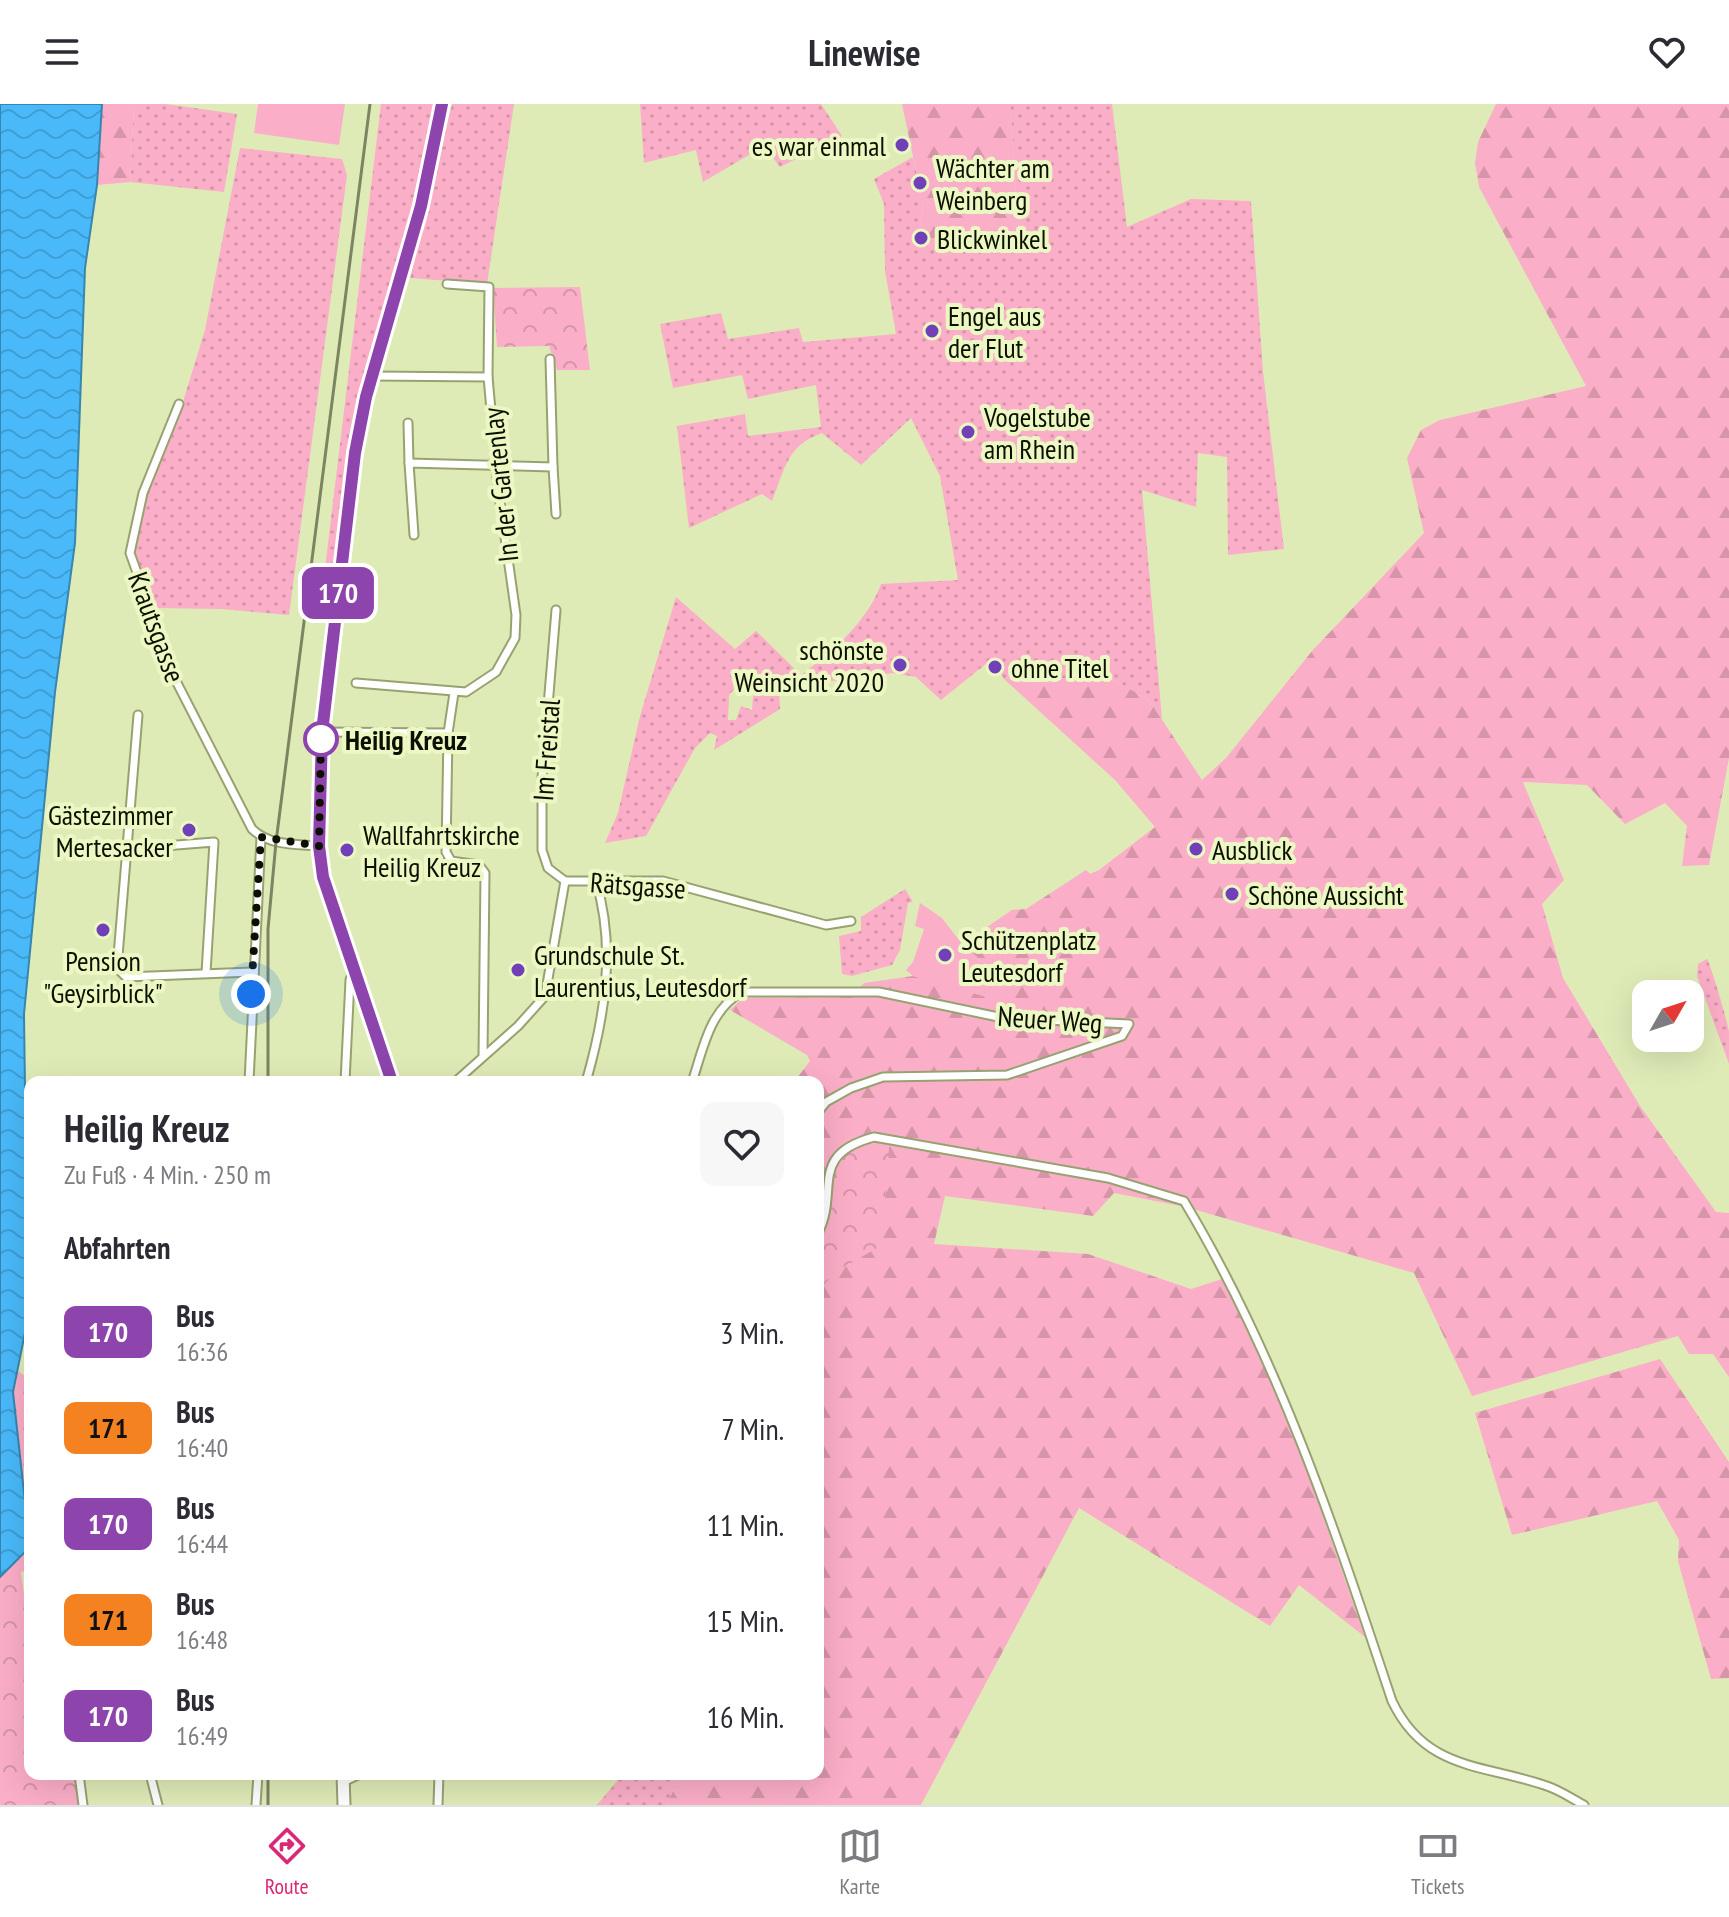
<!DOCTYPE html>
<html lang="de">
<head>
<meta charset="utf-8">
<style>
  :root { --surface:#fff; --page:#f7f7f7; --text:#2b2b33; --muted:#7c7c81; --line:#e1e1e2; --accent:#db2777 }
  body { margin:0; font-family:"PT Sans Narrow",sans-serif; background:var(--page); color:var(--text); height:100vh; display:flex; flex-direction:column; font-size:30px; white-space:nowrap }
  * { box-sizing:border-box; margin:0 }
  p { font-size:26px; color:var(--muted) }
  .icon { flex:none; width:44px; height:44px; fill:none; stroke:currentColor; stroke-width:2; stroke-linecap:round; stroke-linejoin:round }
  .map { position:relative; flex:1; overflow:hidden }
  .details { position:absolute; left:24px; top:972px; width:800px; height:704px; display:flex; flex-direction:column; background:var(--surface); border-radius:16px; box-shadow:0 8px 32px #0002 }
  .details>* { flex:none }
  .badge { padding:0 16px; border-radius:12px; font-size:28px; line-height:52px }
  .needle { width:52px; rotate:51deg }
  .fabs { position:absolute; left:1632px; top:876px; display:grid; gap:16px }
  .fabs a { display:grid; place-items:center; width:72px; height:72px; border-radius:16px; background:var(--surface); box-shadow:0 8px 32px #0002; font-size:40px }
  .you { position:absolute; width:40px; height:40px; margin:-20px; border:6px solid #fff; border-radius:50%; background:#1a73e8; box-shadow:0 0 0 12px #1a73e833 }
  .map>.badge { position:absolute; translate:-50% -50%; box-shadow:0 0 0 4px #fff }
  h2 { padding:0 40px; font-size:30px; line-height:72px }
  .round { display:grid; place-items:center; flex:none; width:84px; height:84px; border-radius:16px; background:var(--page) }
  .summary { display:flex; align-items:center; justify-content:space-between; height:136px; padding:0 40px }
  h1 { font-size:38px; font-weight:700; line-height:60px }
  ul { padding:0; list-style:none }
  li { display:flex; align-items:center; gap:24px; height:96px; padding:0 40px }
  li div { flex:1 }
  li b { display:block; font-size:30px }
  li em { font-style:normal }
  li .badge { min-width:88px; font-weight:700; text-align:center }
  header { display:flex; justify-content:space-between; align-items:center; height:104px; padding:0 40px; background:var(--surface); font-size:36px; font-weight:700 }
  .menu { display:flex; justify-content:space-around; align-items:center; height:112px; border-top:2px solid var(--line); background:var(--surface); font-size:22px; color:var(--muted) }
  .menu a { display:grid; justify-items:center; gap:4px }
  .menu .on { color:var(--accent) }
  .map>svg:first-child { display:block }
</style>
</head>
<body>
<header><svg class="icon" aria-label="menu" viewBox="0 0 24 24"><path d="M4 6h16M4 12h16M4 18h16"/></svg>Linewise<svg class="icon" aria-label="heart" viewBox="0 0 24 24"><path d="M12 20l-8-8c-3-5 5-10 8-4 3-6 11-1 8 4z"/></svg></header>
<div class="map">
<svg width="1729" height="1701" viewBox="0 0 1729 1701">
  <defs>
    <pattern id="grass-dots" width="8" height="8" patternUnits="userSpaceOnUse" patternTransform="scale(2)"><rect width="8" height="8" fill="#fbaec7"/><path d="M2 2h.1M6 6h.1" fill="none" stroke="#d695a9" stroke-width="1.8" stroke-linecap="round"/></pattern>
    <pattern id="forest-firs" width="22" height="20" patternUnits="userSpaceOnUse" patternTransform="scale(2)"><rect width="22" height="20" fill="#fbaec7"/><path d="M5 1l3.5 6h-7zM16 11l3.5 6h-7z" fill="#d695a9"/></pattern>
    <pattern id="park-crowns" width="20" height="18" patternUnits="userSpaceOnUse" patternTransform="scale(2)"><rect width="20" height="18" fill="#fbaec7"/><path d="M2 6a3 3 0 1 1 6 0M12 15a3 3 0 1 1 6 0" fill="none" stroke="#d695a9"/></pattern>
    <pattern id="water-waves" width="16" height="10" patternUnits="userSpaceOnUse" patternTransform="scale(2)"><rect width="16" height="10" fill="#49b9f9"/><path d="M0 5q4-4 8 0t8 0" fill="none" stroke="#3f9ed4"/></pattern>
  </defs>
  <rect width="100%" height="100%" fill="#dfebb7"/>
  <g fill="url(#grass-dots)" fill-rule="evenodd">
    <polygon points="134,0 166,0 237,10 224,88 130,78"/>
    <polygon points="381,0 436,0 399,154 350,328 326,515 319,514"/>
    <polygon points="452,0 514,0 487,180 410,174"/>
    <polygon points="640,0 821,0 842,32 780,63 764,42 703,78 696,46 644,59"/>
    <path d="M1010,0H1112L1127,123L1191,95L1251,97L1263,268L1284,445L1228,451L1227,353L1198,349L1196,403L1142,386L1162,615L1149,596L1101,569L1004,575L996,562L987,559L941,596L916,573L893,569L779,584L780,605L714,646L717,632L710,629L695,644L646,732L605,739L618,709L640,612L676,493L735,545L756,527L801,571C832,548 868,517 881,480L958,476L940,372L911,314L861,361L822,329C787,341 785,365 772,397L762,390L689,424L677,322L745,310L748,332L821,323L816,281L748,295L742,271L673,284L660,220L721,209L728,235L799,224L803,238L896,230L885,167L884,100L874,75L913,53L923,100L920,135L948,153L965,136L994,135L1020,144ZM756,580H761V591L753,592L752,606L741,602L736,616H728L729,591L737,582L746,587Z"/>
    <polygon points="240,44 342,55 347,71 289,511 221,505 154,504 133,447 145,393 178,314 205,226"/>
    <polygon points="905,785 913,798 908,799 900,846 892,861 852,872 842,870 839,832 861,827 861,813"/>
    <path d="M1707,855C1710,858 1728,920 1729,928C1729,938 1729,950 1729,960L1697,872L1698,860Z"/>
    <polygon points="623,1670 682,1670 666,1701 597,1701"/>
  </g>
  <g fill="url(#forest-firs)">
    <polygon points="102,0 134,0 130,78 97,81"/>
    <polygon points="902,0 1010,0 1020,144 994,135 965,136 948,153 920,135 923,100"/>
    <polygon points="1496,0 1729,0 1729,654 1709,761 1682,762 1687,722 1665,699 1625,720 1587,681 1523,678 1564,776 1542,800 1563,874 1640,1002 1716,1108 1729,1109 1729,1273 1713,1250 1689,1250 1678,1232 1472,1292 1414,1169 1186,1103 1114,1089 1093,1112 945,1092 934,1140 1088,1150 1191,1185 1222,1175 1285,1303 1365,1533 1299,1481 1270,1522 1079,1404 921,1701 666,1701 682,1670 818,1670 818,978 794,978 810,957 807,951 730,906 743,894 850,893 864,879 913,872 957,884 1003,876 962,840 1012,806 1026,805 1086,766 1090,770 1099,766 1155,723 1115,676 1004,575 1101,569 1149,596 1202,676 1226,654 1312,547 1424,429 1407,354 1421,326 1440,316 1586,282 1479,83 1475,59 1478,38"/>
    <polygon points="1660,1255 1729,1358 1729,1574 1711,1575 1678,1457 1679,1436 1657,1397 1512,1431 1475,1309"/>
  </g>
  <g fill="url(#park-crowns)">
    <polygon points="580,183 590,266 557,266 549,242 497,243 493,184"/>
    <polygon points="890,1033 881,1142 838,1166 818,1186 818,1124 836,1057 868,1034"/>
    <polygon points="17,1266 30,1276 30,1434 13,1288"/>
    <polygon points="30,1443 30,1466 21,1468 25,1498 30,1497 30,1670 76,1670 79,1701 0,1701 0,1473"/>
  </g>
  <g fill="#fbaec7">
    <polygon points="258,0 345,0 339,41 254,29"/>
    <polygon points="920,799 942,814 962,840 1003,876 1007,899 913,872 906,866 913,858 924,825 915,822"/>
  </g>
  <polygon fill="url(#water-waves)" stroke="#3786af" stroke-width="2" points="0,0 102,0 97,81 85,164 75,439 55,588 24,910 28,1214 13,1288 30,1443 0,1473"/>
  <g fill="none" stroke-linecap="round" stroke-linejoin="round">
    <defs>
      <g id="street">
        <polyline points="372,272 488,273"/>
        <path d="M179,300L143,389L130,449L175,575L252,725C270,742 295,740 319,742"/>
        <polyline points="408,319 409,359"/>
        <polyline points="553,363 556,410"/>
        <polyline points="414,431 409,359 553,363 550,255"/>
        <polyline points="556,506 542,674 542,746 548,764 565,777"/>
        <polyline points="356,579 466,588 496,568 515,534 516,511 498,384 488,273 489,183 447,180"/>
        <polyline points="454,589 448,629 446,748 451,757 479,761 485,769 483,952"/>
        <polyline points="138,611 117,864 126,873 252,868"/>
        <polyline points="322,628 448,629"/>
        <polyline points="127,745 214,738 206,869"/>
        <polyline points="565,777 663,777 826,821 851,817"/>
        <polyline points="249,978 261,733"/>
        <polyline points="345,978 350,876 353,868"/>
        <polyline points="455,978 518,922 545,892 565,777"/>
        <path d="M586,978C605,912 616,844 596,777"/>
        <path d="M692,978C703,946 709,906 742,888H879L1003,914L1129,920L1122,932L1007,971L883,973L851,984L826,998L818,1008"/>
        <path d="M818,1129C840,1087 807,1051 874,1033L1108,1074L1184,1097C1278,1253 1335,1425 1392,1597C1425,1666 1481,1660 1544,1681C1558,1685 1571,1694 1584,1701"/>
        <polyline points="79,1670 83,1701"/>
        <polyline points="150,1670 158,1701"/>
        <polyline points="343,1678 360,1670"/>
        <polyline points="256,1701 258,1670"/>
        <polyline points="438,1701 439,1670"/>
      </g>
      <g id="primary">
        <polyline points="392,978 323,773 319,742 322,628 355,349 366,293 421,102 442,0"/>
        <polyline points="343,1670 344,1701"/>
      </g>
    </defs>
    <use href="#street" stroke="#97a271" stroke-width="11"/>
    <use href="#primary" stroke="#97a271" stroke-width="15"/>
    <use href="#street" stroke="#fff" stroke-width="7"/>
    <use href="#primary" stroke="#fff" stroke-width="11"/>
    <g stroke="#7c8461" stroke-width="3">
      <polyline points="268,978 268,825 276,738 370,0"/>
      <polyline points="268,1701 268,1670"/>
    </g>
  </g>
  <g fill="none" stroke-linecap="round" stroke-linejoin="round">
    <defs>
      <polyline id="line" points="392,978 323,773 319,742 322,628 355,349 366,293 421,102 442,0"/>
    </defs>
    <use href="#line" stroke="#fff" stroke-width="18"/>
    <use href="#line" stroke="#8e44ad" stroke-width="12"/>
    <polyline stroke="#0d1001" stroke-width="8" stroke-dasharray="0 14.4" points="251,890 261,733 319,742 321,635"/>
  </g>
  <g fill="#7140b8" stroke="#ecf8c4" stroke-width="3">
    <circle cx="902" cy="41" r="8"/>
    <circle cx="920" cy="79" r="8"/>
    <circle cx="921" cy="134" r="8"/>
    <circle cx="932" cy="227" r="8"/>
    <circle cx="968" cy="328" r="8"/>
    <circle cx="900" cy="561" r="8"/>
    <circle cx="995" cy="563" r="8"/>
    <circle cx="189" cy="726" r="8"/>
    <circle cx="1196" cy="745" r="8"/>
    <circle cx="347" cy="746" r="8"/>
    <circle cx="1232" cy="790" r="8"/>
    <circle cx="103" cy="826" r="8"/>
    <circle cx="945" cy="851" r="8"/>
    <circle cx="518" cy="866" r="8"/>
  </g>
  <circle fill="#fff" stroke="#8e44ad" stroke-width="4" cx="321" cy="635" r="16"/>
  <g text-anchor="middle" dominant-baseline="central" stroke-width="8" stroke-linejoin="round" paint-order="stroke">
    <g font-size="28" fill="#0d1001" stroke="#ecf8c4" text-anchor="start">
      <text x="886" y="41" text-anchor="end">es war einmal</text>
      <text x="936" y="63">Wächter am<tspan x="936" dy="32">Weinberg</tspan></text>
      <text x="937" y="134">Blickwinkel</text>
      <text x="948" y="211">Engel aus<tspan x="948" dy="32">der Flut</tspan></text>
      <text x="984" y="312">Vogelstube<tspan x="984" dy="32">am Rhein</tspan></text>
      <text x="884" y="545" text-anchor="end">schönste<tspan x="884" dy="32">Weinsicht 2020</tspan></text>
      <text x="1011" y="563">ohne Titel</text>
      <text x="173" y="710" text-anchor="end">Gästezimmer<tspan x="173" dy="32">Mertesacker</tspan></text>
      <text x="363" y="730">Wallfahrtskirche<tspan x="363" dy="32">Heilig Kreuz</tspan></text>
      <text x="1212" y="745">Ausblick</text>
      <text x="1248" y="790">Schöne Aussicht</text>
      <text x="961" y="835">Schützenplatz<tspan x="961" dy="32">Leutesdorf</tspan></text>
      <text x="534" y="850">Grundschule St.<tspan x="534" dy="32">Laurentius, Leutesdorf</tspan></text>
      <text x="103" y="856" text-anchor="middle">Pension<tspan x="103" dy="32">"Geysirblick"</tspan></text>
    </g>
    <g font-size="28" fill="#0d1001" stroke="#ecf8c4">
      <text transform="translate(500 381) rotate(-96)">In der Gartenlay</text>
      <text transform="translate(157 523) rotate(70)">Krautsgasse</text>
      <text transform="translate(546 646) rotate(-86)">Im Freistal</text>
      <text transform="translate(638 781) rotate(4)">Rätsgasse</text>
      <text transform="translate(1050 915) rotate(4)">Neuer Weg</text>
    </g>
    <g font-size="28" font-weight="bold" fill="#0d1001" stroke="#ecf8c4" text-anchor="start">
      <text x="345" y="635">Heilig Kreuz</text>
    </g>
  </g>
</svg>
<div class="fabs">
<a><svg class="needle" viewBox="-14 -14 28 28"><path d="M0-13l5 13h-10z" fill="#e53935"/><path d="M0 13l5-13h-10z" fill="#7c7c81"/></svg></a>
</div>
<div class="you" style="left:251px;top:890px"></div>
<b class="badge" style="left:338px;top:489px;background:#8e44ad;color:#fff">170</b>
<section class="details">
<div class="summary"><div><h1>Heilig Kreuz</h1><p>Zu Fuß · 4 Min. · 250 m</p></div><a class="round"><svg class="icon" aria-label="heart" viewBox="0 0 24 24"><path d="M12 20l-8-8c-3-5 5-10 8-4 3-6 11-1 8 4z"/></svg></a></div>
<h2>Abfahrten</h2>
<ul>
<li><span class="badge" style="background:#8e44ad;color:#fff">170</span><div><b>Bus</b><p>16:36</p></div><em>3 Min.</em></li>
<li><span class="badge" style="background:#f58220;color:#111">171</span><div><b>Bus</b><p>16:40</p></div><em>7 Min.</em></li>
<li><span class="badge" style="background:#8e44ad;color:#fff">170</span><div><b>Bus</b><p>16:44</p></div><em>11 Min.</em></li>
<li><span class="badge" style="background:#f58220;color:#111">171</span><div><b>Bus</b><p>16:48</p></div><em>15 Min.</em></li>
<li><span class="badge" style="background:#8e44ad;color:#fff">170</span><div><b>Bus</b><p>16:49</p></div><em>16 Min.</em></li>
</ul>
</section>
</div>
<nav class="menu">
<a class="on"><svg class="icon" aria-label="directions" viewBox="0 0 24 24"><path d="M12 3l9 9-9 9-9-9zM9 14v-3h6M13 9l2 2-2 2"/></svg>Route</a>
<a><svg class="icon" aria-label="map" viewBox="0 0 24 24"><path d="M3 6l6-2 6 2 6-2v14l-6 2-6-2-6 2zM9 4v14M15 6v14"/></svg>Karte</a>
<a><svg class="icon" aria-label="tickets" viewBox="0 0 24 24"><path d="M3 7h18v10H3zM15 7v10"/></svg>Tickets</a>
</nav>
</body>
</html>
